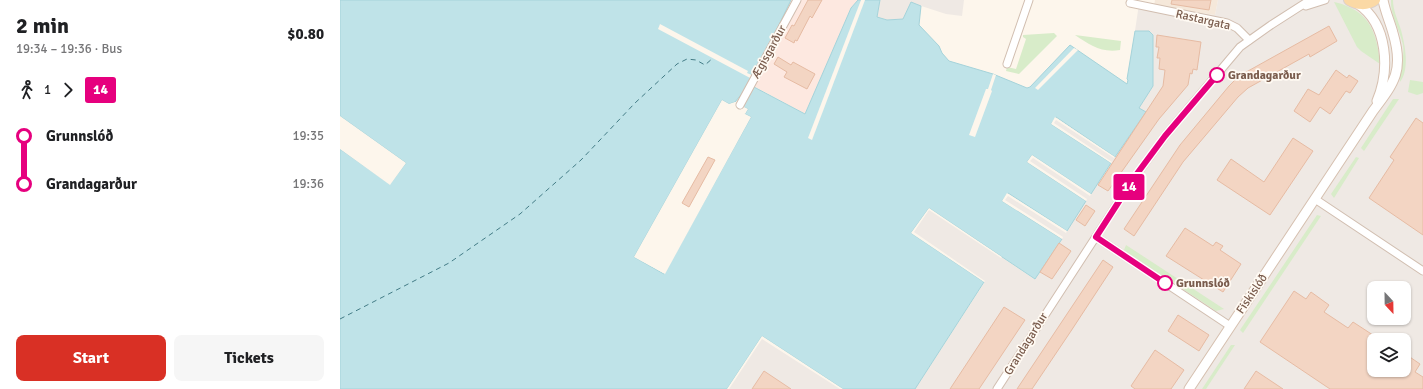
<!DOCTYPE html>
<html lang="en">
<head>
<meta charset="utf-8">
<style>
  :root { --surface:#fff; --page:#f6f6f6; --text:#202124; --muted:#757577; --accent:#d93025 }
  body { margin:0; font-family:Signika,sans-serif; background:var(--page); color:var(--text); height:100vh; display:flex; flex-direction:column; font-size:15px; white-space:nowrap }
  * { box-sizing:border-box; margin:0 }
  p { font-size:13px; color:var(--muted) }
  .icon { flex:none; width:22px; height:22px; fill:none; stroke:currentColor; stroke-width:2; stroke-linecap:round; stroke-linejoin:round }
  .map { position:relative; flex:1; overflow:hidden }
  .drawer { display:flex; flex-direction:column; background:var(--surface); width:340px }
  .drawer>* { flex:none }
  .badge { padding:0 8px; border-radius:3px; font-size:14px; line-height:26px }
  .needle { width:26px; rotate:158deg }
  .controls { position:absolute; left:1027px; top:281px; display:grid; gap:8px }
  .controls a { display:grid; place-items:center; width:44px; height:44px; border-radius:8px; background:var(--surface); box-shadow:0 1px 3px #0004; font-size:20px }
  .map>.badge { position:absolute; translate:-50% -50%; box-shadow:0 0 0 2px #fff }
  .legs { display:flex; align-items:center; gap:6px; height:44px; padding:0 16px; font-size:13px }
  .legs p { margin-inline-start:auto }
  .head { display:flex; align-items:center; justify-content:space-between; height:68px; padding:0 16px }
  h1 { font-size:22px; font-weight:800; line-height:30px }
  .button { display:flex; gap:8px; margin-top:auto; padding:8px 16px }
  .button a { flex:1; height:46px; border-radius:8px; background:var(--accent); color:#fff; font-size:16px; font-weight:800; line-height:46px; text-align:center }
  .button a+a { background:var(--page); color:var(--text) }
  ul { padding:0 16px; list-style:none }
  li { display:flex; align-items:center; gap:14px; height:48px; font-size:15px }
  li i { display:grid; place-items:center; width:6px; height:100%; margin:0 5px; background:currentColor }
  li i::after { content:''; width:10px; height:10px; margin:-5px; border:3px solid; border-radius:50%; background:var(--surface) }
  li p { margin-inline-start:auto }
  li:first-child i { background:linear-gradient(#0000 50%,currentColor 0) }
  li:last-child i { background:linear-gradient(currentColor 50%,#0000 0) }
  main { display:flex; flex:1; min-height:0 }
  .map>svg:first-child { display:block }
</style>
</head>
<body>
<main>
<section class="drawer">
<div class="head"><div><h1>2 min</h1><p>19:34 – 19:36 · Bus</p></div><b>$0.80</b></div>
<div class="legs"><svg class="icon" aria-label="walk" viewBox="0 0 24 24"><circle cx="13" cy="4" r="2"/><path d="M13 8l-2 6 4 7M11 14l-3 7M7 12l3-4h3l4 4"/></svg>1<svg class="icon" aria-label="forward" viewBox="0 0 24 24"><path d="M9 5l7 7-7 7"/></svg><b class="badge" style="background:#e6007e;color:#fff">14</b></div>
<ul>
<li><i style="color:#e6007e"></i><b>Grunnslóð</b><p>19:35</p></li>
<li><i style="color:#e6007e"></i><b>Grandagarður</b><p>19:36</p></li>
</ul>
<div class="button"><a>Start</a><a>Tickets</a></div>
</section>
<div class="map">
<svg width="1083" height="389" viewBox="0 0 1083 389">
  <rect width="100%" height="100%" fill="#fdf6ec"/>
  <polygon fill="#f5e8da" points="815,0 878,0 875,15 814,6"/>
  <polygon fill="#fde8e0" points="451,0 518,0 511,8 465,114 410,84"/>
  <g fill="#efe9e4" fill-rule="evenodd">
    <polygon points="540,0 624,0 622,16 606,14 572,3 563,19 547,20 537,17"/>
    <path d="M878,0H1083V389H575L644,283L571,233L589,208L694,279L662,201L711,124L715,117L775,156L805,113L799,108L813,86L787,84L799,4L875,15ZM1034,288H1064V318H1034ZM1034,340H1064V370H1034Z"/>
    <polygon points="422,336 503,389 387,389"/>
  </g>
  <g fill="#d8ecc9">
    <path d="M1051,0H1053C1053,11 1058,20 1061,30C1065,45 1070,69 1060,82C1059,70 1065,58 1063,45C1060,30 1050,15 1051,0Z"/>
    <path d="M994,2C1000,3 1005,5 1011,8C1033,18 1038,42 1040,64L1021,51L1017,47Z"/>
    <polygon points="714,33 717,36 679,74 666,71 667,67 676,69 686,39 683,37 683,35"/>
    <path d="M735,35L781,41L780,50C761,53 750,45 735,35Z"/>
    <polygon points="1070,80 1083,82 1083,93 1077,95 1068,92"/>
    <polygon points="1053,99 1059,99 1024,151 1021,148"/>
    <polygon points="1016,157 1019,158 994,198 991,194"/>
    <polygon points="977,215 981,216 903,333 900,330"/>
    <polygon points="786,245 884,309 876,311 784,250"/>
    <polygon points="891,345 895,345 866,389 862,389"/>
  </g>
  <polygon fill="#bfe3e8" stroke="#a5d3da" points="0,0 451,0 410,84 395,102 389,104 382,100 294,257 324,274 411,117 405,114 408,109 403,107 414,87 465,114 511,8 518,0 540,0 537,17 547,20 563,19 571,2 581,6 579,25 599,46 602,53 609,61 653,74 687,88 690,87 730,45 787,84 788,80 787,79 795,31 809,31 813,35 813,86 799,108 806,112 775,157 716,117 711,124 771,163 751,194 692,155 687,162 746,201 727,231 668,193 662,201 722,239 695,279 589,208 571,233 644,282 575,389 503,389 422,336 387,389 0,389 0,149 50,184 66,163 0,116"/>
  <g fill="#fdf6ec">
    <polygon points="521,0 525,0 472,140 468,138"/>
    <polygon points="320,24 408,71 407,73 414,76 412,79 318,29"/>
    <polygon points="734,48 738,50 698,90 695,88"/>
    <polygon points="653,74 656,75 651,90 652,91 635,137 629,135 646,89 648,89"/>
    <polygon points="382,100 389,104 395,102 397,103 389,106 382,102 297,256 324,271 408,118 404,115 405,110 402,108 402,106 408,109 405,114 411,117 325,274 294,257"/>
    <polygon points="0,116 66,163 50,185 0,149 0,147 49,182 63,163 0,118"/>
    <polygon points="715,117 775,157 774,158 716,120 714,123 772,162 771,163 711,124"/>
    <polygon points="692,155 751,194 750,196 693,158 690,161 747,199 746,201 687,162"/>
    <polygon points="667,193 727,231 726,233 668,196 665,200 723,237 722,239 662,201"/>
    <polygon points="589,208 662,257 661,258 589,210 574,232 645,281 644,282 571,233"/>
    <polygon points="422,336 503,389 500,389 422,339 389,389 387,389"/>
  </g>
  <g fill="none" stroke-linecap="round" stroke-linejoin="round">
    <polyline stroke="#437c86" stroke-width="1" stroke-dasharray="5 4" stroke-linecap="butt" points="0,319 109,263 180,214 241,160 295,103 337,64 347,59 356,60 365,65 373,58"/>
  </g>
  <g fill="#f3d5c3" stroke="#e6bba3">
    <polygon points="468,0 482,0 472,18 470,16 457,41 455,40 454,43 445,38 452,25 454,26"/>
    <polygon points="832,0 871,0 869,10 831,4"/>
    <polygon points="989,26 997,41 970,57 969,54 908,88 898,97 843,162 794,236 784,229 840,145 889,86 899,76"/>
    <polygon points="817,35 861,42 857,70 853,69 852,74 850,73 848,85 819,119 768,191 758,185 823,86 825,70 819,69 820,58 817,58 819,47 816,47"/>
    <polygon points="438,57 451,65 453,62 475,74 467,89 444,77 447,72 434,64"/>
    <polygon points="996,70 1007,78 1009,75 1018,81 1010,93 1006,91 990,114 980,107 970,122 954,111 968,89 979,95"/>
    <polygon points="1076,118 1083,123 1083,235 1029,198 1054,160 1050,157"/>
    <polygon points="953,138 973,151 930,215 877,180 891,159 924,182"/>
    <polygon points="368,157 375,160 349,207 342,203"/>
    <polygon points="746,205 755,211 745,226 736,220"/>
    <polygon points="845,228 873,246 876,242 883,246 880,250 901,264 883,292 826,256"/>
    <polygon points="719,243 731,251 712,279 700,272"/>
    <polygon points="763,260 773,267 731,331 692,389 677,389"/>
    <polygon points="954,291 966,299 971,292 989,305 984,312 1008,328 1013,322 1036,337 1034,340 1034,370 1064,370 1064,353 1080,364 1075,372 1083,377 1083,389 990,389 920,342"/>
    <polygon points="664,307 685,320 639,389 610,389"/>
    <polygon points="838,315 869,335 859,351 828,331"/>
    <polygon points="815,350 844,370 831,389 795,389 791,386"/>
    <polygon points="424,371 451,389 412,389"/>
    <polygon points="916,371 943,389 904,389"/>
  </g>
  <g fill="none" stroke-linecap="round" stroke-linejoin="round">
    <defs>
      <g id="street">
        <polyline points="790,3 887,23 897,28 909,40"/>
        <polyline points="966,6 985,0"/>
        <polyline points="667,64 689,0"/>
        <polyline points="400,105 457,0"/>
        <polyline points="975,199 1083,271"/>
        <polyline points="756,237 890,326"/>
        <polyline points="657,389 794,178 825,136 900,47 931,25 970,0"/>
      </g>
      <g id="secondary">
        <path d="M1018,4C1048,24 1050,70 1037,101"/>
        <path d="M849,389L1033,111C1055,82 1064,70 1053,33C1050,22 1045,11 1043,0"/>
      </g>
      <path id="primary" d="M1009,0C1017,5 1027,6 1035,0"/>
    </defs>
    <use href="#street" stroke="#d1beb0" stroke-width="9"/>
    <use href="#secondary" stroke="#d6c0b0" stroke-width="11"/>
    <use href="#primary" stroke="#dad1cd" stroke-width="12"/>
    <use href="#street" stroke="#fff" stroke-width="7"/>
    <use href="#secondary" stroke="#fff" stroke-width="9"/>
    <use href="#primary" stroke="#fbd9a5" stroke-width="10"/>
  </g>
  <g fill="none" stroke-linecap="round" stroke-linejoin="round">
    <defs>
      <polyline id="line-1" points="825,283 756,237 796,175 825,136 877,75"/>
    </defs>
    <use href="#line-1" stroke="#fff" stroke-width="9"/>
    <use href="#line-1" stroke="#e6007e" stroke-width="6"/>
  </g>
  <g fill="#fff" stroke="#e6007e" stroke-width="2">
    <circle cx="877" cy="75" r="7"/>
    <circle cx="825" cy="283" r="7"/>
  </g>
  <g text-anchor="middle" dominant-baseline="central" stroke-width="3.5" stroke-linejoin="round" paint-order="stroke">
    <g font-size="12" fill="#7a5c4d" stroke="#fffaf3">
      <text transform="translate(863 20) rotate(13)">Rastargata</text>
      <text transform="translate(429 52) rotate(-61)">Ægisgarður</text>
      <text transform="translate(912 294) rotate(-56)">Fiskislóð</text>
      <text transform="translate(686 344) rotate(-58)">Grandagarður</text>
    </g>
    <g font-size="12" font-weight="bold" fill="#7a5c4d" stroke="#fffaf3" text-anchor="start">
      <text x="888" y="75">Grandagarður</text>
      <text x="836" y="283">Grunnslóð</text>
    </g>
  </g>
</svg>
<div class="controls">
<a><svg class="needle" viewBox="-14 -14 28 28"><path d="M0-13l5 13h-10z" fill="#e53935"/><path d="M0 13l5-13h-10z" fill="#757577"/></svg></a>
<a><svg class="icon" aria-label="layers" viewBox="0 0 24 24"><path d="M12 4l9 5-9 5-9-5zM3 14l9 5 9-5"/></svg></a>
</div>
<b class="badge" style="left:789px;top:187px;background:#e6007e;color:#fff">14</b>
</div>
</main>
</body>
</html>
